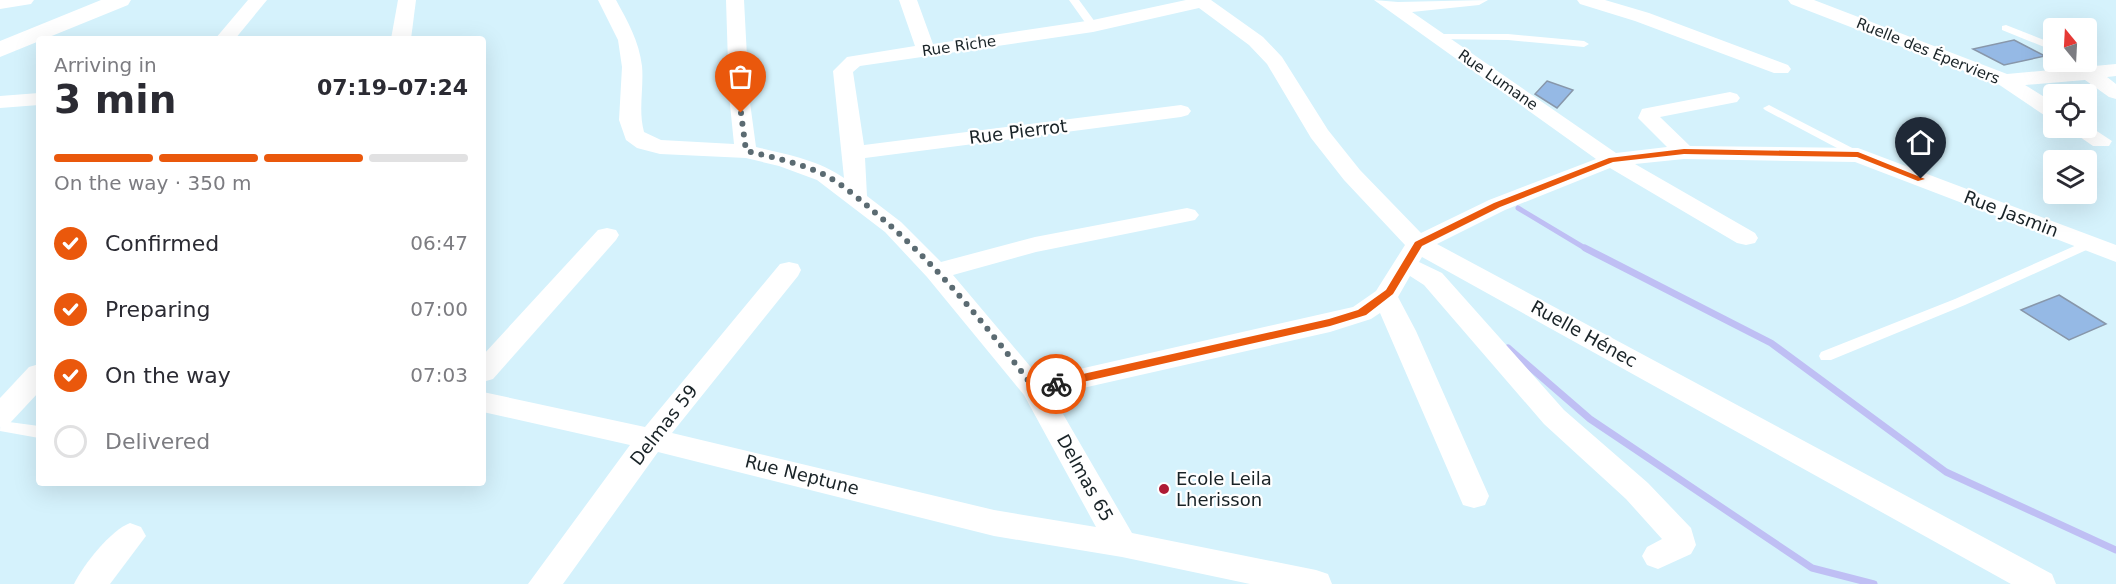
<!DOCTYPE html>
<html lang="en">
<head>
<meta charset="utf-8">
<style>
	:root { --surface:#fff; --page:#f7f7f7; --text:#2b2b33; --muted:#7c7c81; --line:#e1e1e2; --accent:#ea580c }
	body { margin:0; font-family:"DejaVu Sans",sans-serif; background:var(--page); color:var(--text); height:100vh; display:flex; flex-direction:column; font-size:22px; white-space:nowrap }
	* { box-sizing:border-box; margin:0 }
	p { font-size:20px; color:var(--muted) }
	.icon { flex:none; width:33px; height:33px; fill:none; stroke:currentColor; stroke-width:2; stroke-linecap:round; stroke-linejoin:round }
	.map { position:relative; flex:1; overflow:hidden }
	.panel { position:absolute; left:36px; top:36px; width:450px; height:450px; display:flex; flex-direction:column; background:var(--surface); border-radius:6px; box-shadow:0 6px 24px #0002 }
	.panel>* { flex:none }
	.needle { width:39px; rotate:342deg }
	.buttons { position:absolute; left:2043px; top:18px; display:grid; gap:12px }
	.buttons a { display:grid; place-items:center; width:54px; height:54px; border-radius:6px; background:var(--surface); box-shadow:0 6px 24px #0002; font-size:30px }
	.pin { position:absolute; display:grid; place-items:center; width:51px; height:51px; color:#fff; margin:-62px -26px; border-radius:50% 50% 50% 0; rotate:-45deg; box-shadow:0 0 6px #0007 }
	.pin .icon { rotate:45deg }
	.courier { position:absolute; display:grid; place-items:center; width:60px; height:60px; margin:-30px; border:4px solid #ea580c; border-radius:50%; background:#fff; color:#222; box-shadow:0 2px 8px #0007 }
	.summary em { font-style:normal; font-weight:800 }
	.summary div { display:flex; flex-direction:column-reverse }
	.summary { display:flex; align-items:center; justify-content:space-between; height:102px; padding:0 18px }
	h1 { font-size:39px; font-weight:800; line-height:45px }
	.bar { display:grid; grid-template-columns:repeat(4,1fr); gap:9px 6px; align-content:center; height:72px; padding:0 18px }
	.bar i { height:8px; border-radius:4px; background:var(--line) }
	.bar .on { background:var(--accent) }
	.bar p { grid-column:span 4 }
	ol { padding:0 18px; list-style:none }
	li { display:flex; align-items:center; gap:18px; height:66px }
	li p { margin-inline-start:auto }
	li .icon { padding:6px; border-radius:50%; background:var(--accent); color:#fff; stroke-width:4 }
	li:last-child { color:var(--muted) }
	li i { width:33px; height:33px; border:3px solid var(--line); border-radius:50% }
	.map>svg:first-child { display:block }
</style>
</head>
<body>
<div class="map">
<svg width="2116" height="584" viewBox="0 0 2116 584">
	<rect width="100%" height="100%" fill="#d5f2fc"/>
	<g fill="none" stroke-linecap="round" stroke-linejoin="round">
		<!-- stream-far1 -->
		<path stroke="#bfbff4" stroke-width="5" d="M1518 208 1588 250"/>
		<!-- stream -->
		<g stroke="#bfbff4" stroke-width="7">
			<path d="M1585 248 1771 343 1946 472 2116 550"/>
			<path d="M1508 348 1590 419 1812 568 1874 584"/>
		</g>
	</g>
	<!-- building -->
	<g fill="#95b9e5" stroke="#8897aa" stroke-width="1.5">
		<path d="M2014 40 2045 56 2004 65 1973 49Z"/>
		<path d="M1547 81 1573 90 1557 108 1535 94Z"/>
		<path d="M2059 295 2106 324 2069 340 2021 310Z"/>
	</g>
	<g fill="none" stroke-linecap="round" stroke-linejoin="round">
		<!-- service -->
		<g fill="#fff" fill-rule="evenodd">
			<path d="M1069 0H1079L1098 26 1097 28H1089Z"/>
			<path d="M2006 25 2054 44V51L2002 30V26Z"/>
			<path d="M1437 34H1508L1584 41 1589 44 1584 47 1508 40 1433 39V35Z"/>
			<path d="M2086 61 2104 70 2105 72 2104 74H2096L2075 62Z"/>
			<path d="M1769 105 1862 153 1864 155 1862 157H1854L1765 110 1763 108Z"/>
			<path d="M2088 240 2093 241 2094 244 2093 247 1965 305 1831 360H1821L1819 356 1821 352 1955 299Z"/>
			<path d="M1 410 6 412 9 422 39 426V438L0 431Z"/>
		</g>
		<!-- minor -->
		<g fill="#fff" fill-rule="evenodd">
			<path d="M0 0H34L31 4 0 9Z"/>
			<path d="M248 0H267L235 39H215Z"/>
			<path d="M398 0H416L411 39H391Z"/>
			<path d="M598 0H616C628 22 639 41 642 66 644 88 638 110 644 132L661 140 734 144 729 95 726 0H744L749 95 756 147C786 154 819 160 844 178L833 71 847 57 915 46 899 0H917L933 44 1093 20 1186 0H1211L1263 37 1282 57 1328 130 1360 170 1421 233 1489 200 1596 159 1374 0 1398 2 1488 0 1479 5 1412 12 1616 153 1667 147 1638 118 1642 109 1730 92 1737 94 1740 98 1737 102 1660 117 1690 146 1858 148 2116 245V262L1855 162 1684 159 1635 164 1755 233 1758 238 1755 243 1746 245 1737 243 1610 168 1505 210 1437 244 2052 574 2056 584H2011L1422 257 1419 262 1442 273 1564 410 1648 483 1691 528 1696 545 1691 554 1658 569 1647 565 1642 556 1647 547 1662 539 1626 499 1544 424 1424 285 1410 276 1398 297 1416 331 1489 496 1485 505 1474 508 1463 505 1380 313 1371 319 1330 332 1052 395 1132 533 1316 570 1328 574 1332 584H1250L1122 557 994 536 658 452 563 584H528L630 445 483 412V392L645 427 780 264 789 262 798 264 801 270 798 276 672 433 994 510 1096 527 1024 395 927 277 885 232 817 180 779 166 746 158 660 154 637 148 626 140 619 120 622 67 618 40ZM1199 8 1249 45 1267 64 1311 138 1344 180 1405 245 1376 291 1353 307 1040 378 953 275 1036 252 1195 220 1199 215 1195 210 1187 208 1035 237 941 262 901 222 867 196 865 158 1181 117 1188 115 1191 111 1188 107 1181 105 864 145 853 72 860 66 1093 32Z"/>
			<path d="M1577 0H1605L1649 13 1788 65 1791 69 1788 73H1774L1635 21 1580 4Z"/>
			<path d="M1788 0H1814L2007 74 2116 64V76L2107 77 2116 84V99L2109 97 2085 80 2025 85 2054 103V119L2047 117 1998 84 1791 4Z"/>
			<path d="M39 93V105L0 108V96Z"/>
			<path d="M2086 124 2112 141 2109 146H2093L2067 128H2086Z"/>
			<path d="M607 228 616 230 619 235 616 240 493 379 483 382V355L598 230Z"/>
			<path d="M39 364V392L10 423 0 427V398L29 367Z"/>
			<path d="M130 523 141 527 146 536 110 584H74C83 565 111 530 130 523Z"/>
		</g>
		<!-- tertiary -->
		<path fill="#fff" fill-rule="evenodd" d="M101 0H131L128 5 0 57V41Z"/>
	</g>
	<!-- route -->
	<path fill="#ea580c" d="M1684 149 1858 152 1925 179 1918 181 1857 157 1684 154 1613 162 1500 207 1422 246 1393 294 1366 315 1330 326 1056 388 1051 384 1056 380 1329 319 1358 310 1386 290 1415 242 1494 203 1609 158Z"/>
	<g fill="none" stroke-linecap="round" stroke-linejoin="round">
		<!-- done -->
		<path stroke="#5b6b72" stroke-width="6" stroke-dasharray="0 10.8" d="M741 113 746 151C773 157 800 163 825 175 842 184 858 198 872 210 934 261 986 325 1034 388L1056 384"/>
	</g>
	<!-- markers -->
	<circle fill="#ae1a34" stroke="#fff" stroke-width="2" cx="1164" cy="489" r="6"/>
	<g text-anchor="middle" stroke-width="4.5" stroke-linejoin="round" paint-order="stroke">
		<!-- far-street labels -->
		<g font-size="15" fill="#192327" stroke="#fff">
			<text transform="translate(959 46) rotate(-8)" y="5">Rue Riche</text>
			<text transform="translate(1928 51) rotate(22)" y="5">Ruelle des Éperviers</text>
			<text transform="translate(1498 80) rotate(35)" y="5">Rue Lumane</text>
		</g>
		<!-- street labels -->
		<g font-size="18" fill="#192327" stroke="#fff">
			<text transform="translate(1018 132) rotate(-7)" y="6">Rue Pierrot</text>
			<text transform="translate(2011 214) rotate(21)" y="6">Rue Jasmin</text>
			<text transform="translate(1584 334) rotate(29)" y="6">Ruelle Hénec</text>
			<text transform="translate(664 425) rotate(-52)" y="6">Delmas 59</text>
			<text transform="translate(802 475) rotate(14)" y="6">Rue Neptune</text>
			<text transform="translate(1085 478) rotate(61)" y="6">Delmas 65</text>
		</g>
		<!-- poi labels -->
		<g font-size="18" fill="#192327" stroke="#fff" text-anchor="start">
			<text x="1176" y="485">Ecole Leila<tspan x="1176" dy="21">Lherisson</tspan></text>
		</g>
	</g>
</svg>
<div class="buttons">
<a><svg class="needle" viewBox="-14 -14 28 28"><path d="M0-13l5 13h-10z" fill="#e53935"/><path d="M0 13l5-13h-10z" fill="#7c7c81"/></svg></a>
<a><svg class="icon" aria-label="locate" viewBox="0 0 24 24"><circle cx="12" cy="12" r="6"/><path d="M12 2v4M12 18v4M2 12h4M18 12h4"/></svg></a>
<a><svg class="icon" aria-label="layers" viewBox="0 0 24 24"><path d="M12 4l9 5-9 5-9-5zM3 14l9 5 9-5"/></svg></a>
</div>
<div class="pin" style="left:741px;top:113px;background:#ea580c"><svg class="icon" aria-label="bag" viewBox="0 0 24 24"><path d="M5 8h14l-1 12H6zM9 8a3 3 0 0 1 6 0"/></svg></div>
<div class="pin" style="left:1921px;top:179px;background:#1f2937"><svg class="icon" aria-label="home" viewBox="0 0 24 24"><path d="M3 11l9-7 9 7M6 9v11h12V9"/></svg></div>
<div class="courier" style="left:1056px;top:384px"><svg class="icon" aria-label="bike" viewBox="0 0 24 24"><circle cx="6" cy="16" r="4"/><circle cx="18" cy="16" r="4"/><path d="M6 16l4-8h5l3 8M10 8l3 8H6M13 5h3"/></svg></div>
<section class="panel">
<div class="summary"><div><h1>3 min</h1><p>Arriving in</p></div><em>07:19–07:24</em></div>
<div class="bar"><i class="on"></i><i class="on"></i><i class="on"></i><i></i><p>On the way · 350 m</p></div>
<ol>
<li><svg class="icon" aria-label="check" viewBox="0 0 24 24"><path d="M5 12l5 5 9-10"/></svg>Confirmed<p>06:47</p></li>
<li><svg class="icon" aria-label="check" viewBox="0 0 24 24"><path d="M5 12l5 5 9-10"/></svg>Preparing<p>07:00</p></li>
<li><svg class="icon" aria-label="check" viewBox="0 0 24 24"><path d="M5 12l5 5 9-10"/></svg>On the way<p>07:03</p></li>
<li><i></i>Delivered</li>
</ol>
</section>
</div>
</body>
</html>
